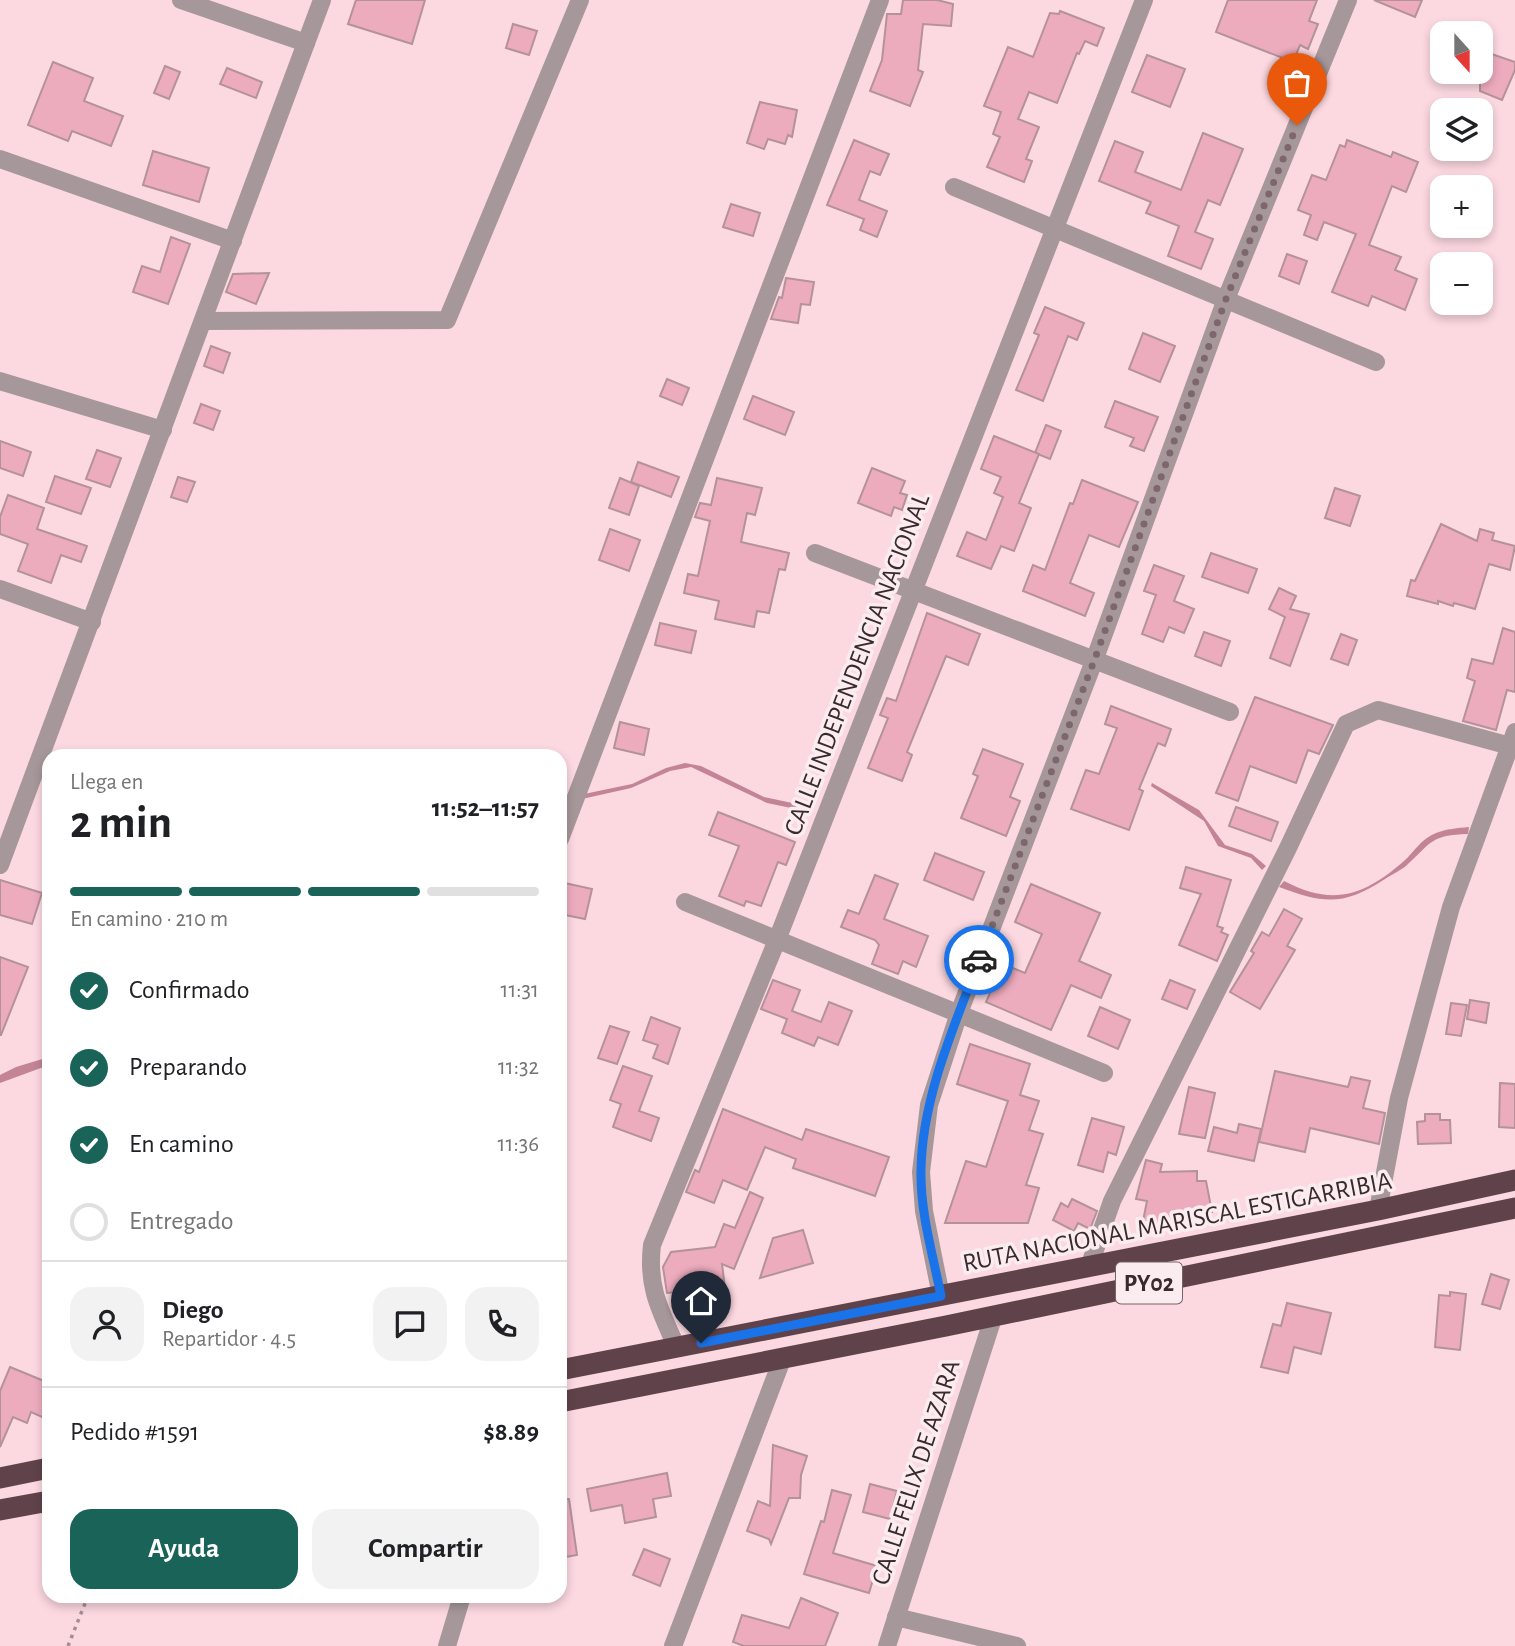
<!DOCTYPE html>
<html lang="es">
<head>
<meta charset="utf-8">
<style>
	:root { --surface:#fff; --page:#f2f2f2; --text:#202124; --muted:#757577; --line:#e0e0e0; --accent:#1a6359 }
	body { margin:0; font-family:"Alegreya Sans",sans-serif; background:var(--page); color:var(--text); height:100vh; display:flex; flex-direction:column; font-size:26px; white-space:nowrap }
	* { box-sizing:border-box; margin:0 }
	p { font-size:23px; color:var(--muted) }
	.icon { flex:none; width:38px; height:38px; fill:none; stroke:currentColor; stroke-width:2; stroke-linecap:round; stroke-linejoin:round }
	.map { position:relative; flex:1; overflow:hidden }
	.sheet { position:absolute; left:42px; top:749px; width:525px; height:854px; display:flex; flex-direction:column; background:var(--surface); border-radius:21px; box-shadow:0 4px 10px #0003 }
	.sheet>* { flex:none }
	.needle { width:46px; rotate:159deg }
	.fabs { position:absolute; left:1430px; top:21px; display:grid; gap:14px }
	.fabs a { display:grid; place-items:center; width:63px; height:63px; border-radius:14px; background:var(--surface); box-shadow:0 4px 10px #0003; font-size:35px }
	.pin { position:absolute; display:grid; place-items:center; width:60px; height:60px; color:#fff; margin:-72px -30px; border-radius:50% 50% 50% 0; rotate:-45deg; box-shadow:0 0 7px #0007 }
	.pin .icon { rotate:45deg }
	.courier { position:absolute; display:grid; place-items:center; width:70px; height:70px; margin:-35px; border:5px solid #1a73e8; border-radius:50%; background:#fff; color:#222; box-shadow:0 2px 9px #0007 }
	.head em { font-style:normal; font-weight:600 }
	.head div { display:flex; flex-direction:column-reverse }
	.head { display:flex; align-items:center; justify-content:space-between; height:119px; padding:0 28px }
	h1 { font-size:46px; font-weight:600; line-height:52px }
	.bar { display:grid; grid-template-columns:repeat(4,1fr); gap:10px 7px; align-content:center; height:84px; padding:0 28px }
	.bar i { height:9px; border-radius:5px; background:var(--line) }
	.bar .on { background:var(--accent) }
	.bar p { grid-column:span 4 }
	.line { display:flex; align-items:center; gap:18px; padding:0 28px; border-top:2px solid var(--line) }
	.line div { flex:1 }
	.round { display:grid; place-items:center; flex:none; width:74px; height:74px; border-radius:21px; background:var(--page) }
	ol { padding:0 28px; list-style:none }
	li { display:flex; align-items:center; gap:21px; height:77px }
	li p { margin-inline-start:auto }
	li .icon { padding:7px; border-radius:50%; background:var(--accent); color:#fff; stroke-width:4 }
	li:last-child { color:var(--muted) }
	li i { width:38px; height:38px; border:4px solid var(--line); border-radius:50% }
	.cta { display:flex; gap:14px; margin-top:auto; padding:14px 28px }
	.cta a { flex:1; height:80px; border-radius:21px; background:var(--accent); color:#fff; font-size:28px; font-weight:600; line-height:80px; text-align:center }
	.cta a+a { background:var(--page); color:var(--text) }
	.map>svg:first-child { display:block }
</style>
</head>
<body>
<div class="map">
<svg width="1515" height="1646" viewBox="0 0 1515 1646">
	<rect width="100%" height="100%" fill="#fcd8e0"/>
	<!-- water -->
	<g fill="#c38596">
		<path d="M685 763 701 766 764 797 797 804 796 809 767 803 691 767 670 771 631 788 582 799 584 794 632 784 666 768Z"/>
		<path d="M1152 783 1199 810 1225 845 1252 854 1266 866 1262 870 1251 858 1218 846 1204 821 1151 786Z"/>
		<path d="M1469 827 1468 834C1431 835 1432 842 1408 864 1402 870 1392 874 1385 879 1344 906 1324 904 1279 887L1284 881C1332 906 1363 897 1404 861 1415 851 1421 839 1436 833 1446 829 1458 828 1469 827Z"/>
		<path d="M49 1057V1065L0 1083V1075L16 1067Z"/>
	</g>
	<!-- building -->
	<g fill="#edacbd" stroke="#b4929a" stroke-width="2">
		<path d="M356 0H425L412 44 348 24Z"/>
		<path d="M903 0H937L953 4 951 26 923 24 918 70 923 72 910 106 870 91 882 60 887 14H901Z"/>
		<path d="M1228 0H1317L1309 21 1318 24 1308 49 1300 45 1293 62 1216 32Z"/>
		<path d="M1374 0H1422L1415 17Z"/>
		<path d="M1060 11 1104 28 1097 46 1085 41 1079 54 1077 53 1057 103 1029 92 1018 119 1039 127 1026 159 1032 161 1024 182 987 167 1000 137 993 134 1001 112 984 106 1008 47 1033 57 1050 13 1059 14Z"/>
		<path d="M513 24 537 31 529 55 506 48Z"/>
		<path d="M1480 50 1515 62V70L1502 100 1480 91Z"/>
		<path d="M1147 55 1185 69 1170 107 1132 92Z"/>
		<path d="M53 62 93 78 84 101 123 116 111 146 72 131 68 141 28 125Z"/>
		<path d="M165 66 180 72 169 99 154 93Z"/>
		<path d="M227 68 262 82 256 98 220 84Z"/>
		<path d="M760 102 797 110 792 137 788 135 785 144 768 139 764 149 747 143Z"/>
		<path d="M1203 133 1243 149 1220 205 1208 200 1195 232 1213 239 1201 269 1168 256 1179 226 1146 213 1151 202 1099 181 1115 141 1143 152 1135 172 1181 190Z"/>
		<path d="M854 140 889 154 880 175 870 171 859 200 887 211 877 237 860 230 864 219 827 205Z"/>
		<path d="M1347 140 1391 157 1393 152 1418 162 1406 192 1392 186 1369 245 1401 257 1395 270 1417 279 1405 310 1372 296 1368 306 1332 292 1356 234 1324 222 1317 240 1304 235 1311 215 1298 210 1312 175 1326 180 1340 145 1345 147Z"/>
		<path d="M153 151 209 168 199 202 143 185Z"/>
		<path d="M731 204 760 213 753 236 723 227Z"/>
		<path d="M171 237 190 244 168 304 133 292 142 266 160 272Z"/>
		<path d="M1287 254 1307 261 1299 284 1279 276Z"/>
		<path d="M269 273 256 304 226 292 233 274Z"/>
		<path d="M786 278 814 282 810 305 801 304 798 323 771 319 779 297 782 298Z"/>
		<path d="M1045 307 1084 323 1077 340 1068 336 1043 401 1016 390 1039 335 1034 333Z"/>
		<path d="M1143 333 1175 346 1160 382 1129 369Z"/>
		<path d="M211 346 230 353 223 373 204 366Z"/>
		<path d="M667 379 689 388 682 405 660 396Z"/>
		<path d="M753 396 794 412 785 435 744 419Z"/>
		<path d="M1115 401 1158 417 1144 451 1130 446 1134 438 1105 427Z"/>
		<path d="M201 404 220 411 213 430 194 423Z"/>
		<path d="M1046 425 1061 431 1050 459 1035 453Z"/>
		<path d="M994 436 1039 454 1019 503 1031 508 1014 551 1001 546 991 569 957 556 967 532 986 540 1003 497 994 493 1001 477 981 469Z"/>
		<path d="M0 441 31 452 23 476 0 468Z"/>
		<path d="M97 450 121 458 110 487 86 479Z"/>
		<path d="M638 462 679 477 671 497 631 482Z"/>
		<path d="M872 468 905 481 900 493 907 495 902 510 894 507 891 516 858 503Z"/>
		<path d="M55 476 91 488 81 514 46 502Z"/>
		<path d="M178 477 195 482 187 502 171 497Z"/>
		<path d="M620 478 639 486 629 515 609 508Z"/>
		<path d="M717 478 762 488 755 515 747 513 741 542 789 553 785 570 779 569 769 613 757 611 754 627 715 619 719 601 684 593 688 574 698 576 710 521 695 517 700 503 711 505Z"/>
		<path d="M1082 480 1138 502 1119 547 1089 535 1070 583 1094 593 1085 616 1023 591 1033 565 1045 570 1070 503 1073 504Z"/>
		<path d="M1335 488 1360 496 1350 526 1325 518Z"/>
		<path d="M8 495 44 508 37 529 87 546 81 562 61 555 51 583 18 571 28 544 0 534V517Z"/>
		<path d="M1441 524 1477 541 1480 529 1494 533 1492 540 1515 546 1510 570 1489 564 1475 609 1454 603 1453 606 1438 601V604L1407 596 1411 580 1415 581Z"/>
		<path d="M610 529 640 540 629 571 599 560Z"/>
		<path d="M1211 553 1257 569 1248 593 1202 577Z"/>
		<path d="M1154 565 1184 576 1174 601 1194 609 1184 633 1169 627 1163 642 1142 634 1156 595 1144 591Z"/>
		<path d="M1279 588 1296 596 1290 609 1309 614 1290 666 1270 658 1285 617 1269 609Z"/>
		<path d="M927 613 980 634 968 665 946 656 907 752 912 755 902 781 868 768 888 718 880 715 887 698 896 701Z"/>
		<path d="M660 623 696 631 691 653 655 645Z"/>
		<path d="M1503 628 1515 632V692L1507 690 1496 730 1463 721 1475 681 1467 678 1472 659 1493 664Z"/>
		<path d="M1204 632 1230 641 1221 666 1195 656Z"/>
		<path d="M1341 634 1357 640 1348 665 1331 659Z"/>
		<path d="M1255 697 1333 725 1319 754 1308 750 1296 783 1250 766 1238 801 1216 793Z"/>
		<path d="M1111 706 1171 729 1165 746 1158 743 1139 789 1143 791 1129 830 1071 809 1086 770 1099 774 1117 728 1105 724Z"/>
		<path d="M620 722 649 729 644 755 614 748Z"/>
		<path d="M983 749 1023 764 1010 797 1020 801 1006 836 961 818 978 776 973 774Z"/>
		<path d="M1236 807 1278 822 1271 841 1229 826Z"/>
		<path d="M718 812 795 842 786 865 778 862 761 906 746 901 744 906 719 896 739 846 709 835Z"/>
		<path d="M935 853 984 872 973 900 924 880Z"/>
		<path d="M1186 867 1231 880 1217 926 1223 928 1221 932 1228 935 1217 961 1179 945 1201 894 1180 888Z"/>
		<path d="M875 875 898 884 884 919 928 936 916 967 903 961 898 974 872 964 879 945 875 940 841 927 848 910 859 914Z"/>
		<path d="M0 880 42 893 32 924 0 915Z"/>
		<path d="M560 882 592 889 585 919 560 914Z"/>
		<path d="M1031 884 1100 913 1079 961 1111 975 1101 998 1071 985 1051 1030 986 1002 1003 964 1025 973 1042 934 1015 922Z"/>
		<path d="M1284 909 1302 919 1287 946 1295 950 1260 1009 1230 992 1254 953 1251 951 1262 932 1269 936Z"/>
		<path d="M0 957 28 967 1 1035H0Z"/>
		<path d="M773 980 800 990 792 1011 821 1022 829 1002 852 1011 838 1045 818 1037 814 1046 782 1033 787 1019 761 1009Z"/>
		<path d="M1170 980 1195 990 1187 1009 1162 999Z"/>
		<path d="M1470 1000 1489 1003 1486 1023 1467 1019Z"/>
		<path d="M1451 1003 1467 1005 1461 1036 1446 1034Z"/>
		<path d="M1100 1007 1130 1020 1118 1049 1088 1036Z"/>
		<path d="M651 1017 680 1028 668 1064 653 1058 658 1045 643 1040Z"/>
		<path d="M610 1026 629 1032 617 1064 598 1058Z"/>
		<path d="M970 1044 1030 1064 1020 1095 1039 1101 1029 1130 1043 1134 1026 1185 1039 1188 1028 1223H945L966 1161 986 1167 1008 1101 957 1084Z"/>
		<path d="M623 1066 652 1076 639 1111 659 1118 651 1141 613 1127 621 1104 610 1100Z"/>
		<path d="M1275 1071 1348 1087 1351 1077 1370 1081 1363 1108 1385 1113 1379 1144 1310 1128 1305 1152 1259 1142Z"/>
		<path d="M1500 1083 1515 1084V1128L1499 1127Z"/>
		<path d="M1189 1087 1215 1093 1205 1138 1179 1134Z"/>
		<path d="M723 1109 802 1140 806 1129 889 1157 875 1196 793 1168 796 1159 765 1147 747 1190 723 1180 714 1203 686 1192 695 1170 699 1172Z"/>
		<path d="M1425 1114H1440V1120H1450L1451 1143 1418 1144 1417 1122 1425 1121Z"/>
		<path d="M1092 1118 1124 1127 1116 1155 1108 1152 1103 1172 1078 1165Z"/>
		<path d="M1239 1124 1261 1129 1254 1161 1208 1151 1214 1127 1237 1133Z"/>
		<path d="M1146 1160 1162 1164 1160 1172 1197 1171V1181H1206L1212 1212 1163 1225 1143 1221 1147 1201 1136 1199Z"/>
		<path d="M750 1192 763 1198 734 1269 722 1264 725 1288 667 1293 663 1267 671 1252 715 1247 724 1224 735 1228Z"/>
		<path d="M1072 1199 1097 1211 1090 1229 1078 1223 1074 1231 1053 1220 1061 1203 1068 1207Z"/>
		<path d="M803 1230 813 1263 760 1278 773 1238Z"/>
		<path d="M1491 1274 1509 1280 1500 1309 1482 1304Z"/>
		<path d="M1450 1292 1466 1294 1460 1350 1435 1347 1439 1295 1450 1296Z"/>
		<path d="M1287 1303 1331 1313 1321 1354 1294 1347 1288 1373 1261 1367 1273 1324 1281 1326Z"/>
		<path d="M10 1367 49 1383V1420L31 1412 27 1423 13 1417 0 1447V1391Z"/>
		<path d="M773 1445 807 1456 801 1475 800 1498H789L771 1544 769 1539 747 1531 758 1501 770 1506Z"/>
		<path d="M667 1473 671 1496 653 1499 656 1517 625 1523 622 1505 591 1511 587 1489Z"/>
		<path d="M870 1484 897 1491 890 1519 863 1512Z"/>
		<path d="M832 1490 851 1495 833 1553 877 1566 869 1593 804 1574 821 1521 824 1522Z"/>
		<path d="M569 1499 577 1555 560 1558V1500Z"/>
		<path d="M644 1549 670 1559 660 1586 633 1575Z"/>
		<path d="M801 1598 838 1613 825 1646H744L733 1642 742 1615 789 1628Z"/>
	</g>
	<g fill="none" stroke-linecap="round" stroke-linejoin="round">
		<!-- path -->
		<path stroke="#a78d93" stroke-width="3.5" stroke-dasharray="3.5 5" stroke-linecap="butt" d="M68 1646 88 1596"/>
		<!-- minor -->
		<g stroke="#a6979a" stroke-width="18">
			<path d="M181 0 306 43"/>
			<path d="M0 159 233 241"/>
			<path d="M954 187 1376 362"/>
			<path d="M203 321 447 320 580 0"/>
			<path d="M0 381 163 430"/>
			<path d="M815 553 1230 712"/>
			<path d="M0 589 92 622"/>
			<path d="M560 839 880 0"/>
			<path d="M0 865 322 0"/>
			<path d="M685 902 1104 1073"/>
			<path d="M1378 1210 1399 1098 1451 907 1515 732"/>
			<path d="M1089 1267 1112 1201 1288 848 1346 724 1378 710 1510 746"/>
			<path d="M941 1296 924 1211 921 1172 929 1105 959 1013 1094 661 1226 299 1348 0"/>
			<path d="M677 1348C660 1310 647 1287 652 1245L777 940 1144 0"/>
			<path d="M896 1617 1017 1646"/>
			<path d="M447 1646 462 1596"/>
			<path d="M673 1646 783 1357"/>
			<path d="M887 1646 994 1315"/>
		</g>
		<!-- highway -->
		<g stroke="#60434a" stroke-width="21">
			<path d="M560 1370 1378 1210 1515 1180"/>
			<path d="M560 1402 946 1326 1515 1208"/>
			<path d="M0 1478 49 1468"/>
			<path d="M0 1510 49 1501"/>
		</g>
	</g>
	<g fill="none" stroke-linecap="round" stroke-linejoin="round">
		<!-- done -->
		<path stroke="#7d676c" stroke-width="7" stroke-dasharray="0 12.6" d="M979 960 1094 661 1226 299 1297 125"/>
		<!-- route -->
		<path stroke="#1a73e8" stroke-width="9" d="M701 1343 941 1296C933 1255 920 1212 921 1170 922 1098 954 1027 979 960"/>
	</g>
	<g text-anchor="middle" stroke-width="7" stroke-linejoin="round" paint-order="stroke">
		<!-- shield labels -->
		<rect fill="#fbecef" stroke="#726468" stroke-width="2" x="1116" y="1262.5" width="66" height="41" rx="5"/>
		<g font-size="24" font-weight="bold" fill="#382a2e">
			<text x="1149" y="1291">PY02</text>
		</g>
		<!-- street labels -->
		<g font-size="26" fill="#382a2e" stroke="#fbecef">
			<text transform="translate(856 664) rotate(-69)" y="9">CALLE INDEPENDENCIA NACIONAL</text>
			<text transform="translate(1177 1221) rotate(-11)" y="9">RUTA NACIONAL MARISCAL ESTIGARRIBIA</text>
			<text transform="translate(915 1472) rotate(-72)" y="9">CALLE FELIX DE AZARA</text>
		</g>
	</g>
</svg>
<div class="fabs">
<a><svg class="needle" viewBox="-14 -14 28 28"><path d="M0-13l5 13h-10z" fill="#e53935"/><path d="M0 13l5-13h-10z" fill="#757577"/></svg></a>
<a><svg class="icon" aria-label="layers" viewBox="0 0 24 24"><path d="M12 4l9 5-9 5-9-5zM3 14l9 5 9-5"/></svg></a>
<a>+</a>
<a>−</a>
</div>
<div class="pin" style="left:1297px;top:125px;background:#ea580c"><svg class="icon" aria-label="bag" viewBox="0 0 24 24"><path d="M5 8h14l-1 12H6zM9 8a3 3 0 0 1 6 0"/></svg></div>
<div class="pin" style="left:701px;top:1343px;background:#1f2937"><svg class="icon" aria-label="home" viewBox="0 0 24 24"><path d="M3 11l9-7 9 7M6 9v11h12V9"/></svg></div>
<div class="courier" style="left:979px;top:960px"><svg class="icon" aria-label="car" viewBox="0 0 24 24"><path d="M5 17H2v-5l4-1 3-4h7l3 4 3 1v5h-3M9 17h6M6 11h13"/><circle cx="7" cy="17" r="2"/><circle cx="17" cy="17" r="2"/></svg></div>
<section class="sheet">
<div class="head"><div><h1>2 min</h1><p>Llega en</p></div><em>11:52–11:57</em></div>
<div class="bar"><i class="on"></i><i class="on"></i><i class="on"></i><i></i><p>En camino · 210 m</p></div>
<ol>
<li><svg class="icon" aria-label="check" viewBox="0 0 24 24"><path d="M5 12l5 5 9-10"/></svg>Confirmado<p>11:31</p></li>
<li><svg class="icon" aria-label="check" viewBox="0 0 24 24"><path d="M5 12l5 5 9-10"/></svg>Preparando<p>11:32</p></li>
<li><svg class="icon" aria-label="check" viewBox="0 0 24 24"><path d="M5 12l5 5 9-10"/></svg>En camino<p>11:36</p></li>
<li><i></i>Entregado</li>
</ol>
<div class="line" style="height:126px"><a class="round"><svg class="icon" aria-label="person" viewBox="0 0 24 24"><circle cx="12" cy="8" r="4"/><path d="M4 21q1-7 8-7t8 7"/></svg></a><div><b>Diego</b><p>Repartidor · 4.5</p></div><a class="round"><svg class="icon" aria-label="chat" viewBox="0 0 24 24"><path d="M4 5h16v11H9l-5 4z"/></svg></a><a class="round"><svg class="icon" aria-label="phone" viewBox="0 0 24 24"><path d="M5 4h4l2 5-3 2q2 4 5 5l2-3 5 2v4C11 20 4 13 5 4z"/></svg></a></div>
<div class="line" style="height:91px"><div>Pedido #1591</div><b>$8.89</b></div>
<div class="cta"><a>Ayuda</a><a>Compartir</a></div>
</section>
</div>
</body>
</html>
